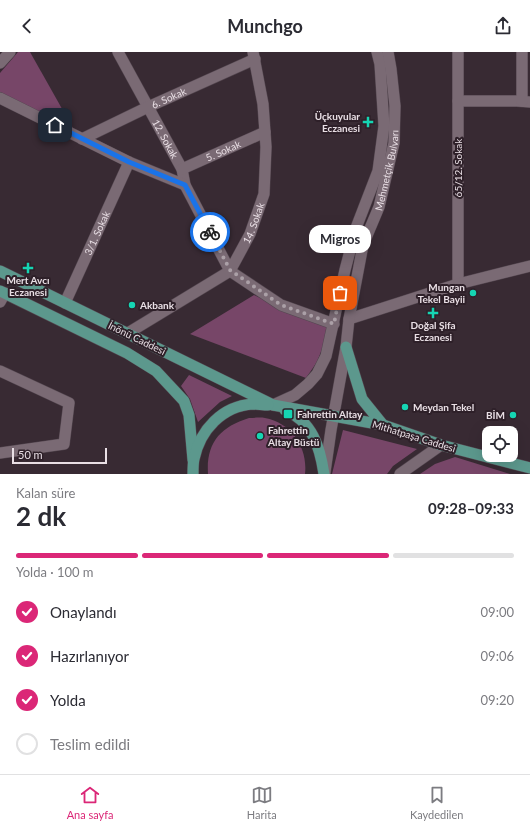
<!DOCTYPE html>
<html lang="tr">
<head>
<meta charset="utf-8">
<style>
	:root { --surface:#fff; --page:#f7f7f7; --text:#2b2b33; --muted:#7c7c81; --line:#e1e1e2; --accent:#db2777 }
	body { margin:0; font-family:Lato,sans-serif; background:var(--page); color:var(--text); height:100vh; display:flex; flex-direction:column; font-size:15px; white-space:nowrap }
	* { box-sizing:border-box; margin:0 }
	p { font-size:13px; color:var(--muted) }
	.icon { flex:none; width:22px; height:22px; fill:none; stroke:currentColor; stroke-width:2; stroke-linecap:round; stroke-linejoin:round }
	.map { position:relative; height:422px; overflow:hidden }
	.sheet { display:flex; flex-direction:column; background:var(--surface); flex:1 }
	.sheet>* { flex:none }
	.buttons { position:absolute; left:482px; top:374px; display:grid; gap:8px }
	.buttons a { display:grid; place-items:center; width:36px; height:36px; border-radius:8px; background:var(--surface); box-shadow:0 4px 16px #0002; font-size:20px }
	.scale { position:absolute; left:12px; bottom:10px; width:95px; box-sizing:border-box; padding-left:4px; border:2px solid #e9dfe5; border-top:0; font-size:11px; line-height:14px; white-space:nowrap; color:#e9dfe5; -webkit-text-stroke:3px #2e2029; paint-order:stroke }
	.pin { position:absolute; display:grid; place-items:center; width:34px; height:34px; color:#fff; margin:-17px; border-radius:8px; box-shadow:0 2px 6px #0006 }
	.courier { position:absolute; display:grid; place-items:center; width:40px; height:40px; margin:-20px; border:3px solid #1a73e8; border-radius:50%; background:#fff; color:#222; box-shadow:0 1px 5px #0007 }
	.bubble { position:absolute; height:28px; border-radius:12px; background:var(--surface); box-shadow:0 4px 16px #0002; font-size:13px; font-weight:700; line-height:28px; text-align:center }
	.summary em { font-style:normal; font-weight:700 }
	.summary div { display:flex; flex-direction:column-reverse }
	.summary { display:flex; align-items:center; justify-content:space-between; height:68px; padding:0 16px }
	h1 { font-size:26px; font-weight:700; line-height:30px }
	.bar { display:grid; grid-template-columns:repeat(4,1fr); gap:6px 4px; align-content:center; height:48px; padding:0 16px }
	.bar i { height:5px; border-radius:3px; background:var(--line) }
	.bar .active { background:var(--accent) }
	.bar p { grid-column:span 4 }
	ol { padding:0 16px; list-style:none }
	li { display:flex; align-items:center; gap:12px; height:44px }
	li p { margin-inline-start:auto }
	li .icon { padding:4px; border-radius:50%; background:var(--accent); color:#fff; stroke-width:4 }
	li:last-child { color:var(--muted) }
	li i { width:22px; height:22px; border:2px solid var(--line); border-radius:50% }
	header { display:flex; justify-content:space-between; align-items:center; height:52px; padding:0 16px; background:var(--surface); font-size:18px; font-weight:700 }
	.dock { display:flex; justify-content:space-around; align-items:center; height:56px; border-top:1px solid var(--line); background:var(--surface); font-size:11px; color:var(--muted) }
	.dock a { display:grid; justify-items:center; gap:2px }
	.dock .active { color:var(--accent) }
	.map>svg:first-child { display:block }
</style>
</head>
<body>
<header><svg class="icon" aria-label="back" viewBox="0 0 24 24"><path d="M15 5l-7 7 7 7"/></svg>Munchgo<svg class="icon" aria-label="share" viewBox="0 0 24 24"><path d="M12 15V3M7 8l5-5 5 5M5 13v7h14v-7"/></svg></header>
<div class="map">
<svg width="530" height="422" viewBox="0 0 530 422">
	<rect width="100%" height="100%" fill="#382a33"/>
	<!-- green -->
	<g fill="#774668">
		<path d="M18 0H30L74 78 0 40V21Z"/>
		<path d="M254 243 275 253 331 274 317 310 306 326 190 282Z"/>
		<path d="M189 323 232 344 220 350 198 370 190 347 181 334Z"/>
		<path d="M249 366C254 366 260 365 265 366 292 371 308 396 305 422H208C206 391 220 375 249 366Z"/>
		<path d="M343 378 417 397 393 414 387 422H332Z"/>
		<path d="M455 405 510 422H420L435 412Z"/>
	</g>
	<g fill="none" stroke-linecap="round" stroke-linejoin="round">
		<!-- pedestrian casing -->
		<g stroke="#544750" stroke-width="12">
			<path id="pedestrian" d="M0 319 69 351 64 392 0 401"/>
		</g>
		<!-- minor casing -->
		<g stroke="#544750" stroke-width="12">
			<g id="minor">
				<path id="s1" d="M118 0 182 117 185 133 230 219 281 253 334 272"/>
				<path d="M0 11 10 0"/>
				<path d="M0 46 129 110 185 133"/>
				<path d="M458 49H517L530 50"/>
				<path d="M522 49V0"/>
				<path id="s2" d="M82 87 148 55 255 7"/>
				<path id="s3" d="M182 117 265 80"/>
				<path d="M458 232V0"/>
				<path d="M0 250 5 241"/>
				<path id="s4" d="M65 251 129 110"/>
				<path d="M349 267 458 232 530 214"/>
				<path id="s5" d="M128 281 230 219 250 182 264 142 266 95 263 52 253 0"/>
			</g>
		</g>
		<!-- secondary casing -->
		<g stroke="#544750" stroke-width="12">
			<g id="secondary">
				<path d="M273 353 295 343 308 332 317 322 326 304 345 218 356 176 378 119 384 74 380 12 377 0"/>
				<path id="s6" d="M325 420 331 378 346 295 349 267 363 193 379 155 394 91 395 54 391 17 388 0"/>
				<path d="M400 422 441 393"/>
			</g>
		</g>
		<!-- primary casing -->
		<g stroke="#544750" stroke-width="12">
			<g id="primary">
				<path d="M0 219 273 353 383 373 441 393 530 416"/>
				<path d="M0 239 127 301 156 319 184 349 189 363 193 408"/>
				<path d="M346 295 362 347 383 373"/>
				<path d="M285 358C312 369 320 395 324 422"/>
				<path d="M193 422C193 417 193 411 194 407 200 378 222 354 253 352 258 352 263 353 268 353"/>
			</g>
		</g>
		<!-- pedestrian -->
		<use href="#pedestrian" stroke="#7a6a74" stroke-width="11"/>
		<!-- minor -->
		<use href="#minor" stroke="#7a6a74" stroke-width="11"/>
		<!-- secondary -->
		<use href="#secondary" stroke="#7a6a74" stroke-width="11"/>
		<!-- primary -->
		<use href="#primary" stroke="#5c988d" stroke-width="11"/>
	</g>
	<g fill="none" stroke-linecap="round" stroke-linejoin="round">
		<!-- done -->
		<path stroke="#aba0a7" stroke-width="4" stroke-dasharray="0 7.2" d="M210 180 230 218 281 253 334 272 340 241"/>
		<!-- route -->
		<path stroke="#1a73e8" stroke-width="5" d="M55 73 129 110 185 133 210 180"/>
	</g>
	<!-- markers -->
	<g fill="#15d5b3" stroke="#2e2029" stroke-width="1.5">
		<path d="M366 64h4v4h4v4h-4v4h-4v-4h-4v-4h4z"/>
		<path d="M26 210h4v4h4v4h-4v4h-4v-4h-4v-4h4z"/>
		<circle cx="473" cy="241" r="4"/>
		<circle cx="132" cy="253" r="4"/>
		<path d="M431 255h4v4h4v4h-4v4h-4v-4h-4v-4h4z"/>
		<circle cx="405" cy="355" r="4"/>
		<rect x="283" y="357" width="10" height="10" rx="2"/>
		<circle cx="513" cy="363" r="4"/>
		<circle cx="260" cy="384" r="4"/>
	</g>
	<g text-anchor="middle" stroke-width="4" stroke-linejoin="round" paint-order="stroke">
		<!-- street labels -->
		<g font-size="10" fill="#e9dfe5" stroke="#2e2029">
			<text dy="4" stroke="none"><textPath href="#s2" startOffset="96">6. Sokak</textPath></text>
			<text dy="4" stroke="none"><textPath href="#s1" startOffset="99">12. Sokak</textPath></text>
			<text dy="4" stroke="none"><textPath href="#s3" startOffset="45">5. Sokak</textPath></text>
			<text transform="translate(458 116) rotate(-90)" y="4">65/12. Sokak</text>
			<text dy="4" stroke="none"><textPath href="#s6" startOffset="309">Mehmetçik Bulvarı</textPath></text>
			<text dy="4" stroke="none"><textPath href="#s5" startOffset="173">14. Sokak</textPath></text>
			<text dy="4" stroke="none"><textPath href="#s4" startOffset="77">3/1. Sokak</textPath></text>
			<text transform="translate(137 286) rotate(26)" y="4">İnönü Caddesi</text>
			<text transform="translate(414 384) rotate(17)" y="4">Mithatpaşa Caddesi</text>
		</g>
		<!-- poi labels -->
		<g font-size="10" font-weight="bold" fill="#e9dfe5" stroke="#2e2029" text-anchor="start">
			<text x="360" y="68" text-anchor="end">Üçkuyular<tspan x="360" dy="12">Eczanesi</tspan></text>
			<text x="28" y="232" text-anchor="middle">Mert Avcı<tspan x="28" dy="12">Eczanesi</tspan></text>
			<text x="465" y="239" text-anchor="end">Mungan<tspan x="465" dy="12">Tekel Bayii</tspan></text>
			<text x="140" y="257">Akbank</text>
			<text x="433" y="277" text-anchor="middle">Doğal Şifa<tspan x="433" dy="12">Eczanesi</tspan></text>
			<text x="413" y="359">Meydan Tekel</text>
			<text x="297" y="366">Fahrettin Altay</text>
			<text x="505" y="367" text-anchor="end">BİM</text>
			<text x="268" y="382">Fahrettin<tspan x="268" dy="12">Altay Büstü</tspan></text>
		</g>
	</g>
</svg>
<div class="buttons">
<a><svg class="icon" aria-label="locate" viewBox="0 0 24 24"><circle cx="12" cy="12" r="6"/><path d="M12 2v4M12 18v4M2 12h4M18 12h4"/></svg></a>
</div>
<div class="scale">50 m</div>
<div class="pin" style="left:340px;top:241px;background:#ea580c"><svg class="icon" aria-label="bag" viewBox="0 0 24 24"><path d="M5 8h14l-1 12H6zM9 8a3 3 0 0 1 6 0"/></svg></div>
<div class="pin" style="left:55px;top:73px;background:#1f2937"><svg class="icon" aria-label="home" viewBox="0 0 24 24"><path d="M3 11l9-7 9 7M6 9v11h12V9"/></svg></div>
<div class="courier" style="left:210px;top:180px"><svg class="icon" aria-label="bike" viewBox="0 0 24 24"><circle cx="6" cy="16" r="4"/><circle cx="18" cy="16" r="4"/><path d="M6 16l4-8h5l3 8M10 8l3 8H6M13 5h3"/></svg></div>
<div class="bubble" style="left:309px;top:173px;width:62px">Migros</div>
</div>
<section class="sheet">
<div class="summary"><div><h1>2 dk</h1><p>Kalan süre</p></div><em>09:28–09:33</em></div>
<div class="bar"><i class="active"></i><i class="active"></i><i class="active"></i><i></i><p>Yolda · 100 m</p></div>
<ol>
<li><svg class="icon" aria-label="check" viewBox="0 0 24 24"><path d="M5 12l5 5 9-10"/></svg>Onaylandı<p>09:00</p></li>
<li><svg class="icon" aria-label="check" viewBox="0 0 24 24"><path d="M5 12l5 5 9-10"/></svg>Hazırlanıyor<p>09:06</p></li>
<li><svg class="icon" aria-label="check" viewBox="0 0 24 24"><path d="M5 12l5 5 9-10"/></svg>Yolda<p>09:20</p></li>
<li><i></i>Teslim edildi</li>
</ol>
</section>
<nav class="dock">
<a class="active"><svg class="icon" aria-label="home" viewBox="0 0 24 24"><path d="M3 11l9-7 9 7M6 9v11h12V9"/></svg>Ana sayfa</a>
<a><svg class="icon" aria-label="map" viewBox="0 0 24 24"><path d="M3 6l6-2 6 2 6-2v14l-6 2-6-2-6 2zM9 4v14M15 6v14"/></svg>Harita</a>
<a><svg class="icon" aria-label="saved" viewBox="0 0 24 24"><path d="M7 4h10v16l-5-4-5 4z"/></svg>Kaydedilen</a>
</nav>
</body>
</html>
